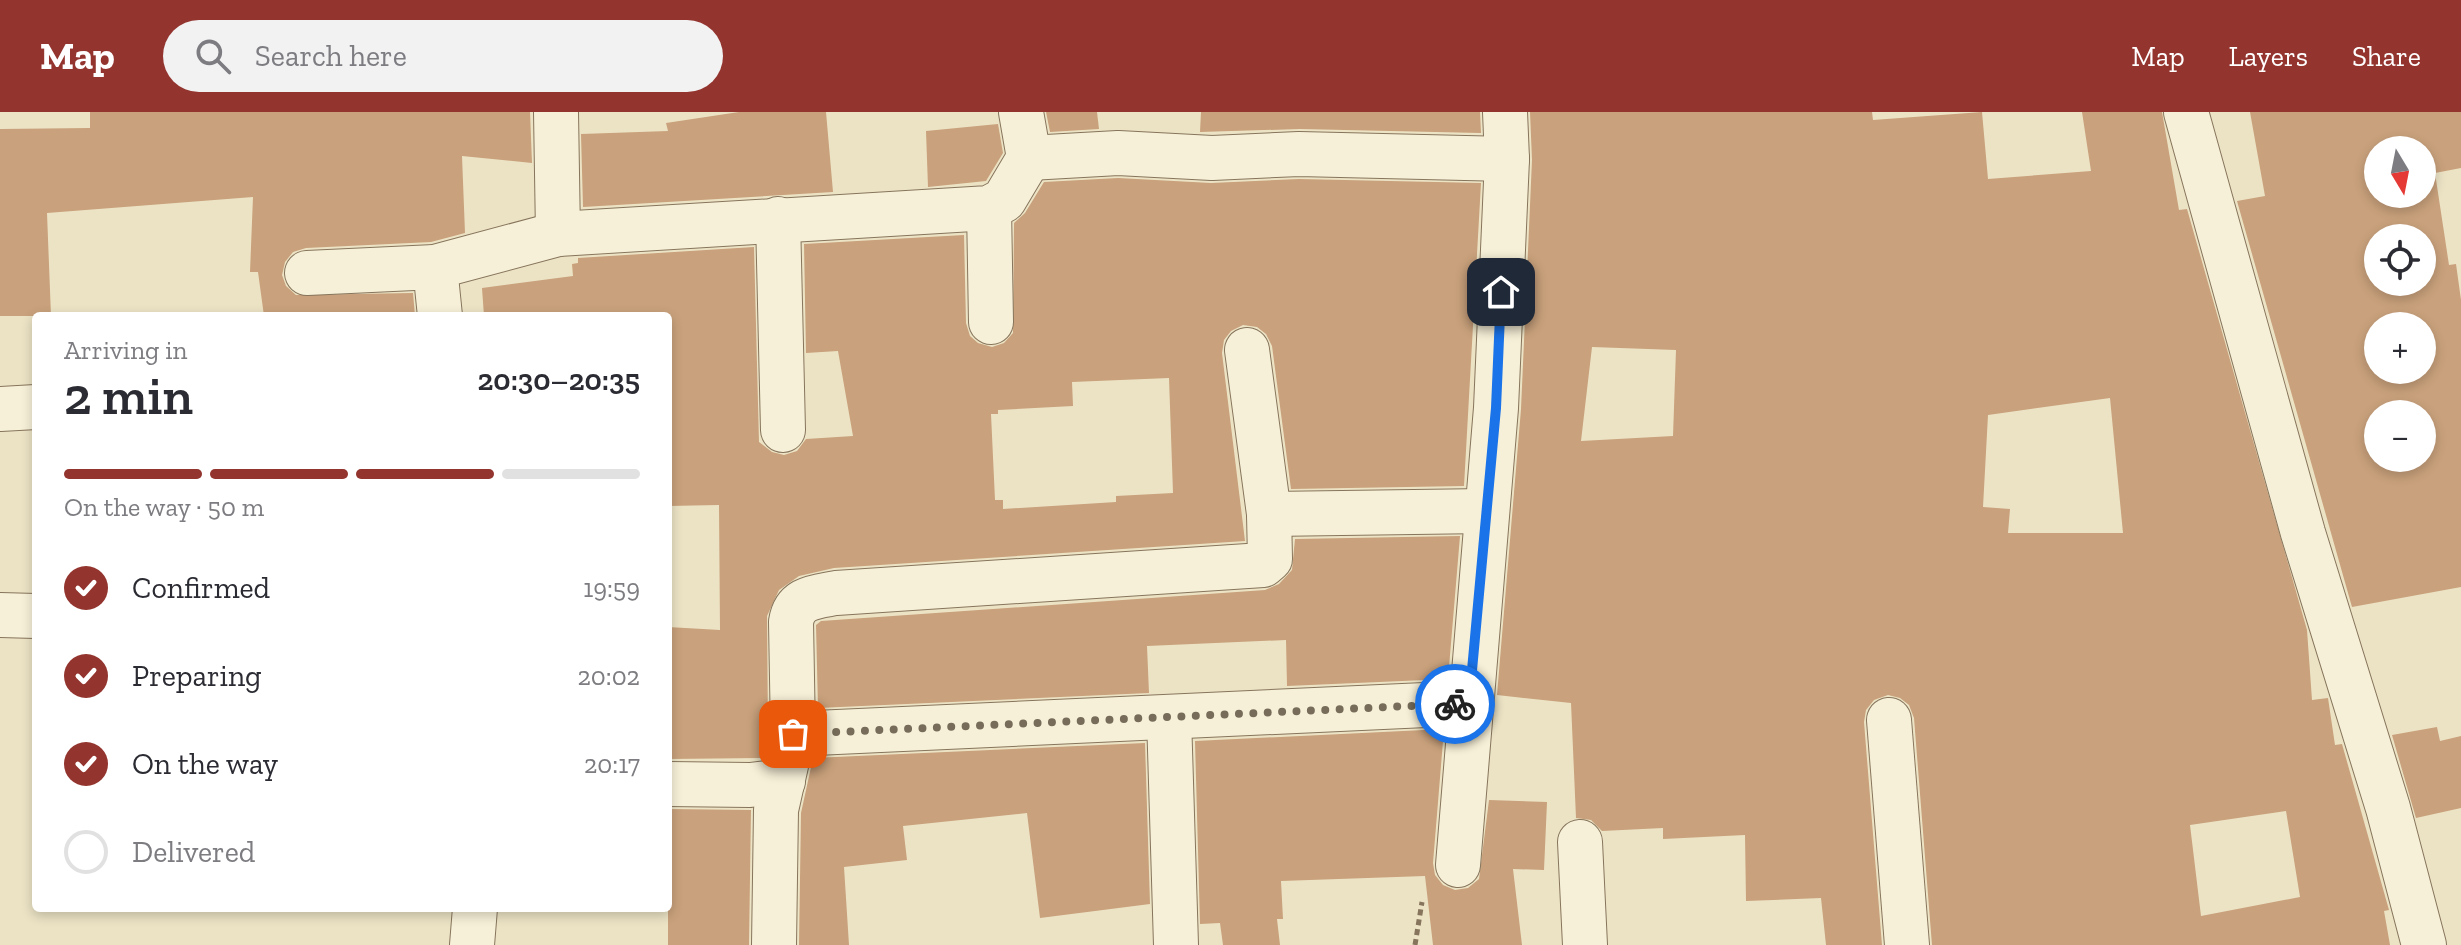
<!DOCTYPE html>
<html lang="en">
<head>
<meta charset="utf-8">
<style>
	:root { --surface:#fff; --page:#f2f2f3; --text:#2b2b33; --muted:#7c7c81; --line:#e1e1e2; --accent:#93342e }
	body { margin:0; font-family:"Zilla Slab",serif; background:var(--page); color:var(--text); height:100vh; display:flex; flex-direction:column; font-size:30px; white-space:nowrap }
	* { box-sizing:border-box; margin:0 }
	p { font-size:26px; color:var(--muted) }
	.icon { flex:none; width:44px; height:44px; fill:none; stroke:currentColor; stroke-width:2; stroke-linecap:round; stroke-linejoin:round }
	.map { position:relative; flex:1; overflow:hidden }
	.panel { position:absolute; left:32px; top:200px; width:640px; height:600px; display:flex; flex-direction:column; background:var(--surface); border-radius:8px; box-shadow:0 4px 12px #0003 }
	.panel>* { flex:none }
	.needle { width:52px; rotate:170deg }
	.buttons { position:absolute; left:2364px; top:24px; display:grid; gap:16px }
	.buttons a { display:grid; place-items:center; width:72px; height:72px; border-radius:50%; background:var(--surface); box-shadow:0 4px 12px #0003; font-size:40px }
	.pin { position:absolute; display:grid; place-items:center; width:68px; height:68px; color:#fff; margin:-34px; border-radius:16px; box-shadow:0 4px 12px #0006 }
	.courier { position:absolute; display:grid; place-items:center; width:80px; height:80px; margin:-40px; border:6px solid #1a73e8; border-radius:50%; background:#fff; color:#222; box-shadow:0 2px 10px #0007 }
	.summary em { font-style:normal; font-weight:600 }
	.summary div { display:flex; flex-direction:column-reverse }
	.summary { display:flex; align-items:center; justify-content:space-between; height:136px; padding:0 32px }
	h1 { font-size:52px; font-weight:600; line-height:60px }
	.bar { display:grid; grid-template-columns:repeat(4,1fr); gap:12px 8px; align-content:center; height:96px; padding:0 32px }
	.bar i { height:10px; border-radius:6px; background:var(--line) }
	.bar .selected { background:var(--accent) }
	.bar p { grid-column:span 4 }
	ol { padding:0 32px; list-style:none }
	li { display:flex; align-items:center; gap:24px; height:88px }
	li p { margin-inline-start:auto }
	li .icon { padding:8px; border-radius:50%; background:var(--accent); color:#fff; stroke-width:4 }
	li:last-child { color:var(--muted) }
	li i { width:44px; height:44px; border:4px solid var(--line); border-radius:50% }
	header { display:flex; align-items:center; gap:48px; box-sizing:border-box; height:112px; padding:0 40px; background:var(--accent); color:#fff }
	header strong { font-size:38px }
	nav { display:flex; gap:44px; margin-inline-start:auto; font-size:28px }
	.search { width:560px; height:72px; background:var(--page); display:flex; align-items:center; gap:20px; box-sizing:border-box; padding:0 28px; border-radius:44px; color:var(--muted); font-size:30px }
	.map>svg:first-child { display:block }
</style>
</head>
<body>
<header>
<strong>Map</strong>
<div class="search"><svg class="icon" aria-label="search" viewBox="0 0 24 24"><circle cx="10" cy="10" r="6"/><path d="M15 15l6 6"/></svg>Search here</div>
<nav><a>Map</a><a>Layers</a><a>Share</a></nav>
</header>
<div class="map">
<svg width="2461" height="833" viewBox="0 0 2461 833">
	<rect width="100%" height="100%" fill="#ece3c5"/>
	<!-- building -->
	<g fill="#c9a17c" fill-rule="evenodd">
		<path d="M90 0H530L532 51 462 44 465 121 431 130 306 136 293 140 285 150 282 163 286 174 296 183 413 181 415 204H264L258 160H250L253 85 47 101 51 204H0V17L90 16Z"/>
		<path d="M739 0H826L833 80 583 95 581 22 668 19 666 11Z"/>
		<path d="M1046 0H1097L1099 17 1050 20Z"/>
		<path d="M1201 0H1480L1481 21 1300 17 1200 20Z"/>
		<path d="M1530 0H1872L1873 8 1982 0 1988 67 2091 59 2082 0H2162L2179 98 2187 97 2307 518 2312 588 2328 586 2335 633 2342 632 2389 798 2384 799 2390 833H1932L1914 606 1909 593 1900 586 1888 583 1874 588 1866 598 1864 610 1882 833H1826L1821 786 1746 789 1745 723 1663 727V716L1602 719 1591 708 1576 706 1571 591 1497 583 1521 297 1532 48ZM1592 235 1676 238 1673 324 1581 329ZM2110 286 2123 421H2008L2010 397 1983 395 1988 303ZM2286 699 2300 785 2201 804 2190 713Z"/>
		<path d="M2250 0H2461V56L2435 61 2449 153 2456 152 2461 188V475L2352 495 2237 89 2265 84ZM2378 38H2422V82H2378ZM2378 126H2422V170H2378ZM2378 214H2422V258H2378ZM2378 302H2422V346H2378Z"/>
		<path d="M998 12 1003 41 986 69 928 75 926 19Z"/>
		<path d="M1118 66 1211 71 1299 67 1481 71 1464 374 1291 377 1272 234 1266 222 1257 215 1243 213 1231 219 1224 228 1222 241 1245 429 834 456 799 464 779 478 767 504 768 619 762 646 668 647V515L720 518 719 393 668 394V204H484L482 176 573 164 572 152 578 151V146L754 135 759 330 772 340 784 343 797 339 806 327 853 324 838 239 806 241 804 132 964 123 966 211 970 224 978 231 992 235 1004 231 1013 221 1014 111 1025 101 1044 70ZM1169 266 1173 381 1116 384V390L1003 397V388H995L991 302H998V298L1073 294 1072 270Z"/>
		<path d="M1460 424 1448 567 1287 574 1286 528 1147 534 1149 581 818 596 816 513 821 509 1265 478 1279 472 1292 458 1295 427Z"/>
		<path d="M2437 615 2440 629 2461 624V696L2416 706 2392 623Z"/>
		<path d="M1444 617 1433 751 1435 763 1443 773 1455 778 1468 776 1479 767 1489 688 1547 690 1544 758 1513 757 1522 833H1433L1425 764 1281 769 1283 807H1277L1280 833H1223L1220 811 1200 812 1195 629Z"/>
		<path d="M1145 631 1150 792 1040 806 1027 701 903 714 907 748 844 755 849 833H799L801 701 813 646Z"/>
		<path d="M668 697 751 698 749 833H668Z"/>
	</g>
	<g fill="none" stroke-linecap="round" stroke-linejoin="round">
		<!-- street casing -->
		<g stroke="#86755c" stroke-width="46">
			<g id="street">
				<path d="M556 0 558 122"/>
				<path d="M2186 0 2303 421 2388 696 2424 833"/>
				<path d="M1029 46 1118 41 1212 46 1299 42 1507 47"/>
				<path d="M989 96 991 210"/>
				<path d="M778 107 783 318"/>
				<path d="M435 155 440 204"/>
				<path d="M307 161 435 155 558 122 989 96 1004 88 1029 46 1021 0"/>
				<path d="M0 297 36 295"/>
				<path d="M1269 402 1486 399"/>
				<path d="M0 503 36 504"/>
				<path d="M1169 605 1176 833"/>
				<path d="M1889 608 1907 833"/>
				<path d="M793 622 1469 591"/>
				<path d="M668 672 750 673 783 669"/>
				<path d="M1580 730 1585 833"/>
				<path d="M1458 753 1496 296 1507 47 1505 0"/>
				<path d="M472 833 475 796"/>
				<path d="M774 833 776 698 793 622 791 510C795 485 815 485 836 481L1263 453 1270 447 1269 402 1247 238"/>
			</g>
		</g>
		<!-- path -->
		<path stroke="#86755c" stroke-width="5" stroke-dasharray="6 4" stroke-linecap="butt" d="M1415 833 1422 790"/>
		<!-- street -->
		<use href="#street" stroke="#f7f0d8" stroke-width="44"/>
	</g>
	<g fill="none" stroke-linecap="round" stroke-linejoin="round">
		<!-- done -->
		<path stroke="#766c59" stroke-width="8" stroke-dasharray="0 14.4" d="M793 622 1455 592"/>
		<!-- route -->
		<path stroke="#1a73e8" stroke-width="10" d="M1455 592 1469 591 1496 296 1501 180"/>
	</g>
</svg>
<div class="buttons">
<a><svg class="needle" viewBox="-14 -14 28 28"><path d="M0-13l5 13h-10z" fill="#e53935"/><path d="M0 13l5-13h-10z" fill="#7c7c81"/></svg></a>
<a><svg class="icon" aria-label="locate" viewBox="0 0 24 24"><circle cx="12" cy="12" r="6"/><path d="M12 2v4M12 18v4M2 12h4M18 12h4"/></svg></a>
<a>+</a>
<a>−</a>
</div>
<div class="pin" style="left:793px;top:622px;background:#ea580c"><svg class="icon" aria-label="bag" viewBox="0 0 24 24"><path d="M5 8h14l-1 12H6zM9 8a3 3 0 0 1 6 0"/></svg></div>
<div class="pin" style="left:1501px;top:180px;background:#1f2937"><svg class="icon" aria-label="home" viewBox="0 0 24 24"><path d="M3 11l9-7 9 7M6 9v11h12V9"/></svg></div>
<div class="courier" style="left:1455px;top:592px"><svg class="icon" aria-label="bike" viewBox="0 0 24 24"><circle cx="6" cy="16" r="4"/><circle cx="18" cy="16" r="4"/><path d="M6 16l4-8h5l3 8M10 8l3 8H6M13 5h3"/></svg></div>
<section class="panel">
<div class="summary"><div><h1>2 min</h1><p>Arriving in</p></div><em>20:30–20:35</em></div>
<div class="bar"><i class="selected"></i><i class="selected"></i><i class="selected"></i><i></i><p>On the way · 50 m</p></div>
<ol>
<li><svg class="icon" aria-label="check" viewBox="0 0 24 24"><path d="M5 12l5 5 9-10"/></svg>Confirmed<p>19:59</p></li>
<li><svg class="icon" aria-label="check" viewBox="0 0 24 24"><path d="M5 12l5 5 9-10"/></svg>Preparing<p>20:02</p></li>
<li><svg class="icon" aria-label="check" viewBox="0 0 24 24"><path d="M5 12l5 5 9-10"/></svg>On the way<p>20:17</p></li>
<li><i></i>Delivered</li>
</ol>
</section>
</div>
</body>
</html>
